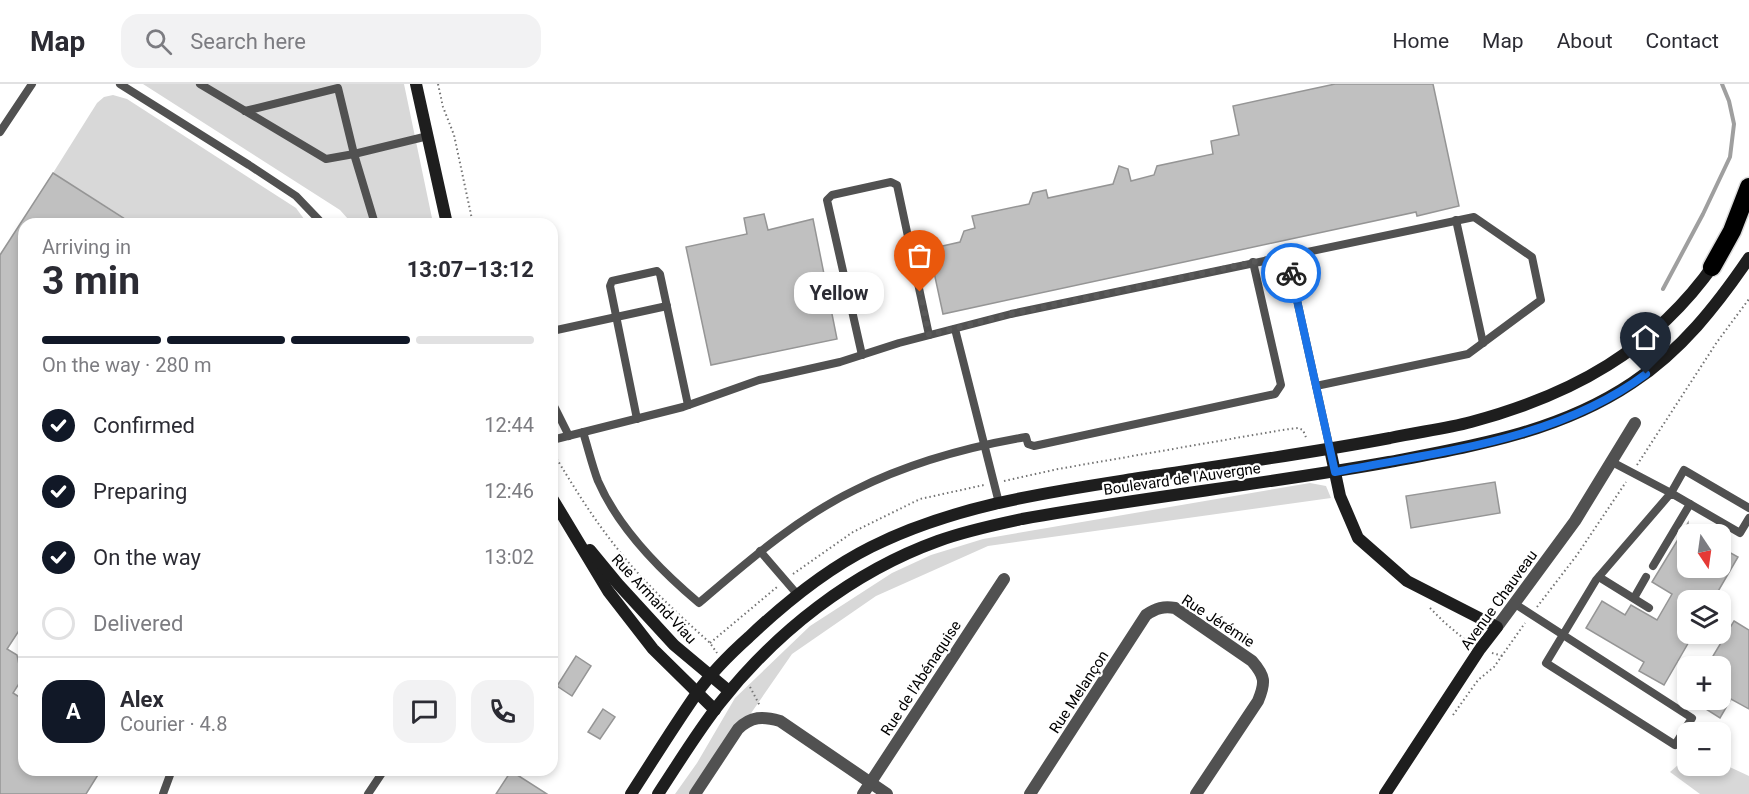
<!DOCTYPE html>
<html lang="en">
<head>
<meta charset="utf-8">
<style>
	:root { --surface:#fff; --page:#f2f2f3; --text:#2b2b33; --muted:#7c7c81; --line:#e1e1e2; --accent:#111827 }
	body { margin:0; font-family:Roboto,sans-serif; background:var(--page); color:var(--text); height:100vh; display:flex; flex-direction:column; font-size:22px; white-space:nowrap }
	* { box-sizing:border-box; margin:0 }
	p { font-size:20px; color:var(--muted) }
	.icon { flex:none; width:33px; height:33px; fill:none; stroke:currentColor; stroke-width:2; stroke-linecap:round; stroke-linejoin:round }
	.map { position:relative; flex:1; overflow:hidden }
	.sheet { position:absolute; left:18px; top:134px; width:540px; height:558px; display:flex; flex-direction:column; background:var(--surface); border-radius:18px; box-shadow:0 3px 9px #0003 }
	.sheet>* { flex:none }
	.needle { width:39px; rotate:167deg }
	.buttons { position:absolute; left:1677px; top:440px; display:grid; gap:12px }
	.buttons a { display:grid; place-items:center; width:54px; height:54px; border-radius:12px; background:var(--surface); box-shadow:0 3px 9px #0003; font-size:30px }
	.pin { position:absolute; display:grid; place-items:center; width:51px; height:51px; color:#fff; margin:-62px -26px; border-radius:50% 50% 50% 0; rotate:-45deg; box-shadow:0 0 6px #0007 }
	.pin .icon { rotate:45deg }
	.courier { position:absolute; display:grid; place-items:center; width:60px; height:60px; margin:-30px; border:4px solid #1a73e8; border-radius:50%; background:#fff; color:#222; box-shadow:0 2px 8px #0007 }
	.bubble { position:absolute; height:42px; border-radius:18px; background:var(--surface); box-shadow:0 3px 9px #0003; font-size:20px; font-weight:700; line-height:42px; text-align:center }
	.headline em { font-style:normal; font-weight:700 }
	.headline div { display:flex; flex-direction:column-reverse }
	.headline { display:flex; align-items:center; justify-content:space-between; height:102px; padding:0 24px }
	h1 { font-size:39px; font-weight:700; line-height:45px }
	.bar { display:grid; grid-template-columns:repeat(4,1fr); gap:9px 6px; align-content:center; height:72px; padding:0 24px }
	.bar i { height:8px; border-radius:4px; background:var(--line) }
	.bar .selected { background:var(--accent) }
	.bar p { grid-column:span 4 }
	.line { display:flex; align-items:center; gap:15px; padding:0 24px; border-top:2px solid var(--line) }
	.line div { flex:1 }
	.round { display:grid; place-items:center; flex:none; width:63px; height:63px; border-radius:18px; background:var(--page) }
	ol { padding:0 24px; list-style:none }
	li { display:flex; align-items:center; gap:18px; height:66px }
	li p { margin-inline-start:auto }
	li .icon { padding:6px; border-radius:50%; background:var(--accent); color:#fff; stroke-width:4 }
	li:last-child { color:var(--muted) }
	li i { width:33px; height:33px; border:3px solid var(--line); border-radius:50% }
	header { display:flex; align-items:center; gap:36px; box-sizing:border-box; height:84px; padding:0 30px; background:var(--surface); border-bottom:2px solid var(--line) }
	header strong { font-size:28px }
	nav { display:flex; gap:33px; margin-inline-start:auto; font-size:21px }
	.search { width:420px; height:54px; background:var(--page); display:flex; align-items:center; gap:15px; box-sizing:border-box; padding:0 21px; border-radius:18px; color:var(--muted); font-size:22px }
	.map>svg:first-child { display:block }
</style>
</head>
<body>
<header>
<strong>Map</strong>
<div class="search"><svg class="icon" aria-label="search" viewBox="0 0 24 24"><circle cx="10" cy="10" r="6"/><path d="M15 15l6 6"/></svg>Search here</div>
<nav><a>Home</a><a>Map</a><a>About</a><a>Contact</a></nav>
</header>
<div class="map">
<svg width="1749" height="710" viewBox="0 0 1749 710">
	<rect width="100%" height="100%" fill="#fff"/>
	<!-- green -->
	<g fill="#d8d8d8">
		<path d="M143 0H404L433 139H349L348 135 340 126Z"/>
		<path d="M113 11 127 15 296 124 307 139H133L53 89 97 19 104 13Z"/>
		<path d="M1310 399 1326 402 1331 414 988 462 876 512 792 570 695 710H675L697 679 735 614 810 542 892 489 931 471 983 455Z"/>
		<path d="M1687 673 1688 681H1720L1721 679 1749 692V710H1700L1670 688Z"/>
	</g>
	<g fill="none" stroke-linecap="round" stroke-linejoin="round">
		<!-- stream -->
		<path stroke="#9f9f9f" stroke-width="4" d="M1663 205 1703 130 1730 73 1734 40 1729 17 1722 0"/>
	</g>
	<!-- building -->
	<g fill="#c0c0c0" stroke="#959595" stroke-width="1.5">
		<path d="M1335 0H1433L1459 122 1417 132 1416 128 943 230 929 165 960 158 964 147 975 144 972 132 1029 120 1033 109 1046 106 1048 114 1113 100 1119 82 1128 85 1131 97 1154 91 1157 82 1213 70 1211 57 1239 51 1233 22Z"/>
		<path d="M53 89 133 140H24V539L7 565 17 571 22 595 13 609 24 616V686H101L86 710H0V171Z"/>
		<path d="M764 130 768 146 813 135 837 255 711 281 686 163 747 150 744 134Z"/>
		<path d="M1495 398 1500 429 1411 444 1406 412Z"/>
		<path d="M1688 439V483H1720V463L1738 473 1713 516H1688V549H1694L1664 601 1639 587 1644 578 1586 544 1602 517 1625 531 1631 521 1657 536 1672 510 1652 498Z"/>
		<path d="M1734 537 1749 546V625L1731 615 1720 634 1690 615H1720V582H1707Z"/>
		<path d="M576 572 591 582 572 612 557 602Z"/>
		<path d="M603 625 615 633 600 655 588 648Z"/>
		<path d="M511 687 547 710H496Z"/>
	</g>
	<g fill="none" stroke-linecap="round" stroke-linejoin="round">
		<!-- highway casing -->
		<g stroke="#dbdbdb" stroke-width="21">
			<path id="highway" d="M1712 183 1732 147 1749 103"/>
		</g>
		<!-- path -->
		<g stroke="#737373" stroke-width="2" stroke-dasharray="1.5 3" stroke-linecap="butt">
			<path d="M438 0 443 23 454 51 473 140"/>
			<path d="M552 367C572 400 592 433 616 463 643 498 677 529 710 559L717 569"/>
			<path d="M1637 381 1717 258 1749 215"/>
			<path d="M1004 397 1058 385 1282 346 1298 344 1303 346 1307 356"/>
			<path d="M793 490 853 448 920 415 984 401"/>
			<path d="M1537 523 1577 471 1626 398"/>
			<path d="M1430 524 1444 538 1470 560"/>
			<path d="M710 559 777 503"/>
			<path d="M1492 569 1503 572"/>
			<path d="M750 603 760 622"/>
			<path d="M1453 631 1478 596 1494 583 1525 539"/>
		</g>
		<!-- lane -->
		<g stroke="#515151" stroke-width="8">
			<path d="M120 0 249 81 296 112 319 136 320 140"/>
			<path d="M200 0 326 75 354 70 428 52"/>
			<path d="M245 27 338 4 354 70 375 140"/>
			<path d="M0 48 32 0"/>
			<path d="M1456 136 1483 259"/>
			<path d="M1287 171 1330 365"/>
			<path d="M955 245 999 419"/>
			<path d="M552 247 667 222"/>
			<path d="M862 271 827 116 832 111 891 98 897 101 929 251"/>
			<path d="M552 318 569 352"/>
			<path d="M637 335 610 202 612 197 657 187 660 190 688 321"/>
			<path d="M583 348C588 364 592 381 598 397 618 443 661 487 699 519 747 478 797 434 855 406 909 379 967 363 1026 353L1028 360 1034 362 1275 310 1281 301 1253 178"/>
			<path d="M552 356 683 323 759 296 840 278 899 259 1011 230 1474 133 1532 173 1541 216 1468 270 1316 302"/>
			<path d="M1612 378 1671 409 1684 386 1749 424"/>
			<path d="M760 467 797 510"/>
			<path d="M1653 482 1690 420"/>
			<path d="M1599 493 1649 524"/>
			<path d="M1634 514 1646 493"/>
			<path d="M1515 520 1692 634 1675 661 1546 579 1596 496 1671 409 1740 449 1749 434"/>
			<path d="M163 710 170 691V686"/>
			<path d="M368 710 384 686"/>
		</g>
		<!-- street -->
		<g stroke="#515151" stroke-width="12">
			<path d="M1497 543 1575 437 1635 339"/>
			<path d="M695 710 738 645C751 632 763 632 780 637L887 710"/>
			<path d="M863 710 1004 495"/>
			<path d="M1030 710 1146 531C1156 524 1164 522 1175 524L1252 577C1265 592 1266 598 1258 617L1196 710"/>
		</g>
		<!-- secondary -->
		<g stroke="#1e1e1e" stroke-width="12">
			<path d="M416 0 447 140"/>
			<path d="M1330 365 1340 412 1358 454 1407 497 1497 543 1480 565 1385 710"/>
			<path d="M552 414 608 507 653 565 715 626"/>
			<path d="M590 466 618 500 674 561 729 607"/>
			<path d="M631 710C653 676 674 642 697 609 711 589 730 570 749 553 786 518 825 486 871 463 953 422 1043 409 1133 395 1219 382 1305 370 1390 354 1417 348 1445 345 1471 338 1572 311 1654 266 1715 179"/>
			<path d="M658 710C678 680 697 648 720 619 776 548 852 488 938 457 965 447 994 441 1022 435 1144 413 1267 400 1389 378 1474 362 1559 348 1632 299 1681 267 1717 221 1749 174"/>
		</g>
		<!-- highway -->
		<use href="#highway" stroke="#000" stroke-width="18"/>
	</g>
	<g fill="none" stroke-linecap="round" stroke-linejoin="round">
		<!-- done -->
		<path stroke="#595959" stroke-width="6" stroke-dasharray="0 10.8" d="M920 208 929 251 1011 230 1287 171 1291 189"/>
		<!-- route -->
		<path stroke="#1a73e8" stroke-width="8" d="M1291 189 1335 388C1442 367 1556 357 1646 290"/>
	</g>
	<g text-anchor="middle" stroke-width="4.5" stroke-linejoin="round" paint-order="stroke">
		<!-- street labels -->
		<g font-size="15" fill="#000" stroke="#fff">
			<text transform="translate(1182 395) rotate(-8)" y="5">Boulevard de l'Auvergne</text>
			<text transform="translate(654 515) rotate(47)" y="5">Rue Armand-Viau</text>
			<text transform="translate(1499 516) rotate(-54)" y="5">Avenue Chauveau</text>
			<text transform="translate(1218 537) rotate(33)" y="5">Rue Jérémie</text>
			<text transform="translate(921 594) rotate(-57)" y="5">Rue de l'Abénaquise</text>
			<text transform="translate(1079 608) rotate(-57)" y="5">Rue Melançon</text>
		</g>
	</g>
</svg>
<div class="buttons">
<a><svg class="needle" viewBox="-14 -14 28 28"><path d="M0-13l5 13h-10z" fill="#e53935"/><path d="M0 13l5-13h-10z" fill="#7c7c81"/></svg></a>
<a><svg class="icon" aria-label="layers" viewBox="0 0 24 24"><path d="M12 4l9 5-9 5-9-5zM3 14l9 5 9-5"/></svg></a>
<a>+</a>
<a>−</a>
</div>
<div class="pin" style="left:920px;top:208px;background:#ea580c"><svg class="icon" aria-label="bag" viewBox="0 0 24 24"><path d="M5 8h14l-1 12H6zM9 8a3 3 0 0 1 6 0"/></svg></div>
<div class="pin" style="left:1646px;top:290px;background:#1f2937"><svg class="icon" aria-label="home" viewBox="0 0 24 24"><path d="M3 11l9-7 9 7M6 9v11h12V9"/></svg></div>
<div class="courier" style="left:1291px;top:189px"><svg class="icon" aria-label="bike" viewBox="0 0 24 24"><circle cx="6" cy="16" r="4"/><circle cx="18" cy="16" r="4"/><path d="M6 16l4-8h5l3 8M10 8l3 8H6M13 5h3"/></svg></div>
<div class="bubble" style="left:794px;top:188px;width:90px">Yellow</div>
<section class="sheet">
<div class="headline"><div><h1>3 min</h1><p>Arriving in</p></div><em>13:07–13:12</em></div>
<div class="bar"><i class="selected"></i><i class="selected"></i><i class="selected"></i><i></i><p>On the way · 280 m</p></div>
<ol>
<li><svg class="icon" aria-label="check" viewBox="0 0 24 24"><path d="M5 12l5 5 9-10"/></svg>Confirmed<p>12:44</p></li>
<li><svg class="icon" aria-label="check" viewBox="0 0 24 24"><path d="M5 12l5 5 9-10"/></svg>Preparing<p>12:46</p></li>
<li><svg class="icon" aria-label="check" viewBox="0 0 24 24"><path d="M5 12l5 5 9-10"/></svg>On the way<p>13:02</p></li>
<li><i></i>Delivered</li>
</ol>
<div class="line" style="height:108px"><b class="round" style="background:var(--accent);color:#fff">A</b><div><b>Alex</b><p>Courier · 4.8</p></div><a class="round"><svg class="icon" aria-label="chat" viewBox="0 0 24 24"><path d="M4 5h16v11H9l-5 4z"/></svg></a><a class="round"><svg class="icon" aria-label="phone" viewBox="0 0 24 24"><path d="M5 4h4l2 5-3 2q2 4 5 5l2-3 5 2v4C11 20 4 13 5 4z"/></svg></a></div>
</section>
</div>
</body>
</html>
